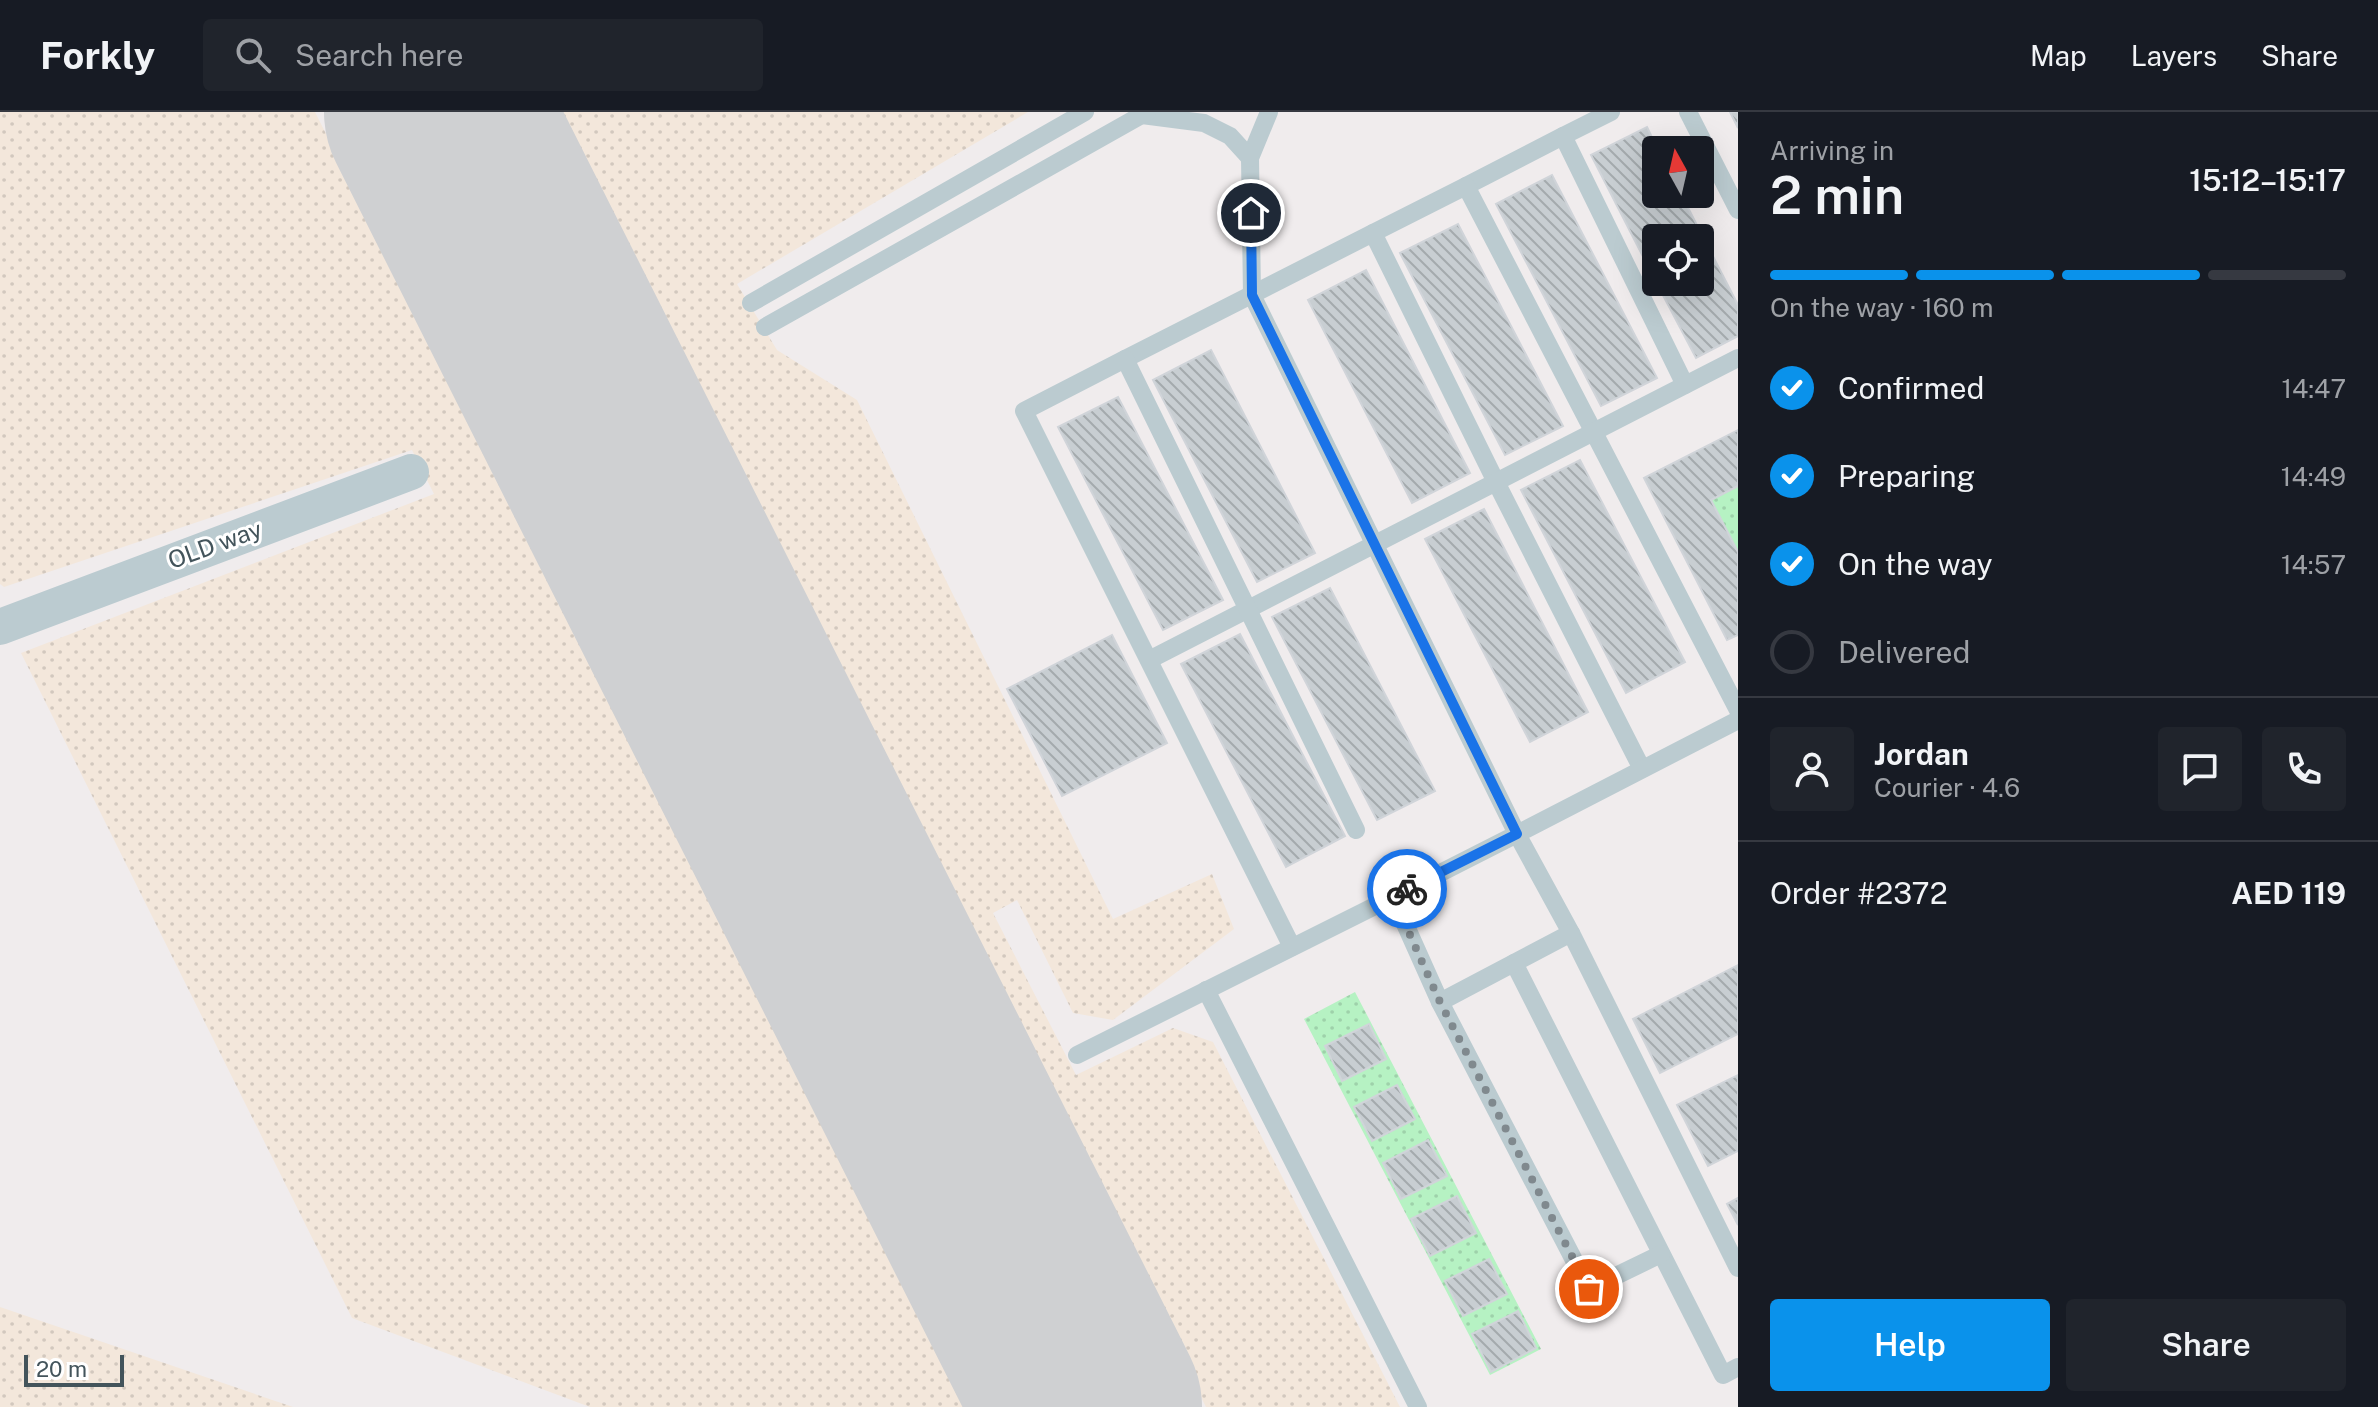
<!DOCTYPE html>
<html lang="en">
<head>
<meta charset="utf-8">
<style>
	:root { --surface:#171b24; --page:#20242c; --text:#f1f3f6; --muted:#9ea1a6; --line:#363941; --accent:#0a92eb }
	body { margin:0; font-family:"Public Sans",sans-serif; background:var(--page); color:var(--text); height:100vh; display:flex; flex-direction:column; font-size:30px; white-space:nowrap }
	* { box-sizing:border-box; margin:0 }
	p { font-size:26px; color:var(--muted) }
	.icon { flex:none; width:44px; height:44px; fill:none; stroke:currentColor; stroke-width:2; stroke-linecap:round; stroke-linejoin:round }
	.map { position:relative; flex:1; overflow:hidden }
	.drawer { display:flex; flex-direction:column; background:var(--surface); width:640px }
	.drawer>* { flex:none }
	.needle { width:52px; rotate:352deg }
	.buttons { position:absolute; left:1642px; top:24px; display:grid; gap:16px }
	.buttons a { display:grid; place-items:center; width:72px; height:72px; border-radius:8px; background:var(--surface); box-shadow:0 8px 32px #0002; font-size:40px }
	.scale { position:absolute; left:24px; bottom:20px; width:100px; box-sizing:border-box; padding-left:8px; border:4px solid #43545b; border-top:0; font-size:22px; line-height:28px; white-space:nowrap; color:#43545b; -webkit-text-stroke:6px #fff; paint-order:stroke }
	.pin { position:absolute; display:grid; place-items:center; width:68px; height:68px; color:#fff; margin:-34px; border:4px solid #fff; border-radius:50%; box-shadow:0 2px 8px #0007 }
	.courier { position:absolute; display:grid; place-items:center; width:80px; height:80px; margin:-40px; border:6px solid #1a73e8; border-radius:50%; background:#fff; color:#222; box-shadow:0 2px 10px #0007 }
	.headline em { font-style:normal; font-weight:600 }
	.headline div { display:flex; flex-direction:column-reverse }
	.headline { display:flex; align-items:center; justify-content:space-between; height:136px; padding:0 32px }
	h1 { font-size:52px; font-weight:600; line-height:60px }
	.bar { display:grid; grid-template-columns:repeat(4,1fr); gap:12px 8px; align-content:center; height:96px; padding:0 32px }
	.bar i { height:10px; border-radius:6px; background:var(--line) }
	.bar .selected { background:var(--accent) }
	.bar p { grid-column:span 4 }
	.line { display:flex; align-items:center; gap:20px; padding:0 32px; border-top:2px solid var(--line) }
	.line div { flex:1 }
	.round { display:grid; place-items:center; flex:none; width:84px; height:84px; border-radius:8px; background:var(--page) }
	ol { padding:0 32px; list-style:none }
	li { display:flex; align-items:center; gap:24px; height:88px }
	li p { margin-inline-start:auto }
	li .icon { padding:8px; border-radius:50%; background:var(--accent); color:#fff; stroke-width:4 }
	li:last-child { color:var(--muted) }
	li i { width:44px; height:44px; border:4px solid var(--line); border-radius:50% }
	.primary-button { display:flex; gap:16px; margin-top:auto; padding:16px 32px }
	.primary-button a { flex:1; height:92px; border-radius:8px; background:var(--accent); color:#fff; font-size:32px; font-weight:600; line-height:92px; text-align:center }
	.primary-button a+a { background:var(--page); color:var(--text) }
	header { display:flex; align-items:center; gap:48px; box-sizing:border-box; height:112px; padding:0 40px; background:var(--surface); border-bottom:2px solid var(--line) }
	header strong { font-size:38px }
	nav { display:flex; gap:44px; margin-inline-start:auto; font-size:28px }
	.search { width:560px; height:72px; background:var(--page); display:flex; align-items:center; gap:20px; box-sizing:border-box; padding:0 28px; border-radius:8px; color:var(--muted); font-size:30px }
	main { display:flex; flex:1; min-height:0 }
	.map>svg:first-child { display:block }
</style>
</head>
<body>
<header>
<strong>Forkly</strong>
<div class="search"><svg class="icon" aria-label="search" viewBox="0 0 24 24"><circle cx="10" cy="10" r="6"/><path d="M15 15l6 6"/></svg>Search here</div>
<nav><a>Map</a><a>Layers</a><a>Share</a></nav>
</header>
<main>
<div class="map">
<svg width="1738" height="1295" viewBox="0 0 1738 1295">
	<defs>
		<pattern id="grass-dots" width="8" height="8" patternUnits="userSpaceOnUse" patternTransform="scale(2)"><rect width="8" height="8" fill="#b6f2c3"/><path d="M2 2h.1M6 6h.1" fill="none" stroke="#9ed1aa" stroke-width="1.8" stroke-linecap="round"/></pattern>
		<pattern id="sand-dots" width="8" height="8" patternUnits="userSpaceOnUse" patternTransform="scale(2)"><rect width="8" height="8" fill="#f3e7db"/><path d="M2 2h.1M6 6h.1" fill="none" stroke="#d2c8be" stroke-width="1.8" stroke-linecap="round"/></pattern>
		<pattern id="building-back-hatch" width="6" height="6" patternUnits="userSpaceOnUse" patternTransform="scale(2)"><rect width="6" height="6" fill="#c8ced2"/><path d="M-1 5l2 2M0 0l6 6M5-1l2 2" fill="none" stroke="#a4aaad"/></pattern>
	</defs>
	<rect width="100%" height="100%" fill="#f0eced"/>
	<!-- grass -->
	<g fill="url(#grass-dots)" fill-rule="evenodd">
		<path d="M1738 374V440L1711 388Z"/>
		<path d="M1355 880 1541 1237 1490 1263 1304 907ZM1368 912 1386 947 1343 969 1325 934ZM1397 973 1415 1007 1355 995ZM1428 1028 1446 1064 1402 1087 1383 1051ZM1457 1084 1476 1121 1430 1144 1411 1107ZM1489 1147 1506 1182 1463 1204 1445 1169ZM1518 1199 1536 1236 1490 1259 1472 1222Z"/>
	</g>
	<!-- sand -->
	<g fill="url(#sand-dots)">
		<path d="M0 0H315L967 1295H590L352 1206 21 541 434 382 412 338 4 475 0 472Z"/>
		<path d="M554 0H1028L737 172 777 238 857 288 1113 807 1212 762 1234 817 1113 908 1073 901 1017 788 993 801 1076 963 1173 916 1213 930 1400 1295H1206Z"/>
		<path d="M0 1195 293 1295H0Z"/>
	</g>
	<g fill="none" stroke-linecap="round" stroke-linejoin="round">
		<!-- runway -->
		<path stroke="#cfd0d2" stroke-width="226" d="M437 0 1089 1295"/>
	</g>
	<!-- building -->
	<g fill="url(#building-back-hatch)" stroke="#d0d4d9" stroke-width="2">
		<path d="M1730 0H1738V16Z"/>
		<path d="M1647 15 1658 38H1656V82H1681L1738 193V224L1696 246 1656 170H1700V126H1656V170L1591 43Z"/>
		<path d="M1552 63 1657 266 1601 294 1496 92Z"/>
		<path d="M1458 112 1563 314 1505 343 1400 141Z"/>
		<path d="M1366 158 1470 361 1412 391 1308 188Z"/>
		<path d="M1211 238 1315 441 1257 470 1153 268Z"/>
		<path d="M1118 285 1223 488 1163 518 1058 315Z"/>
		<path d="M1738 318V374L1711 388 1738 440V523L1727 528 1644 366Z"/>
		<path d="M1580 348 1685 550 1626 581 1521 378Z"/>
		<path d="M1484 397 1588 600 1530 630 1425 427Z"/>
		<path d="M1330 476 1435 679 1377 708 1272 505Z"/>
		<path d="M1240 522 1345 724 1286 755 1181 552Z"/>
		<path d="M1112 523 1167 631 1062 684 1007 577Z"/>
		<path d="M1738 853V922L1660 961 1633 907Z"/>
		<path d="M1369 912 1386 947 1342 969 1325 934Z"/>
		<path d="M1738 963V1039L1708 1054 1677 993Z"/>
		<path d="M1397 973 1415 1007 1372 1029 1354 995Z"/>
		<path d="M1428 1028 1447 1064 1401 1087 1383 1051Z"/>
		<path d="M1457 1084 1476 1121 1430 1144 1411 1107Z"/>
		<path d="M1738 1086V1113L1727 1092Z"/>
		<path d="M1489 1147 1507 1182 1463 1204 1445 1169Z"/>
		<path d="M1518 1199 1536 1236 1491 1260 1472 1222Z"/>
	</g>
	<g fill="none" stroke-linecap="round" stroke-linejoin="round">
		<!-- service -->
		<g stroke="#bbcbd0" stroke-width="18">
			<path d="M1269 0 1250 46 1252 183 1517 722 1393 785"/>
			<path d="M1688 0 1738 98"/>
			<path d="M1142 3 1204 11 1230 24 1250 46"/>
			<path d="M1563 24 1611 0"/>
			<path d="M1466 74 1563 24 1685 273"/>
			<path d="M1373 121 1466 74 1738 598"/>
			<path d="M751 191 1085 0"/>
			<path d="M765 215 1147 0"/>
			<path d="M1125 247 1373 121 1496 370 1642 657"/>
			<path d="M1149 548 1738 246"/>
			<path d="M1738 608 1517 722 1571 821 1738 1156"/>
			<path d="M1292 835 1024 299 1125 247 1356 718"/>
			<path d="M1514 851 1723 1263 1738 1255"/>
			<path d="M1206 878 1418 1295"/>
			<path d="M1440 890 1571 821"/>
			<path d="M1077 943 1393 785 1440 890 1589 1177 1661 1142"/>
		</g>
		<!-- minor -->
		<path stroke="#bbcbd0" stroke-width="36" d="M0 515 411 360"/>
	</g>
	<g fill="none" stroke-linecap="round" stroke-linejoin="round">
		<!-- done -->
		<path stroke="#80898e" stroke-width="8" stroke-dasharray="0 14.4" d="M1407 777 1393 785 1440 890 1589 1177"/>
		<!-- route -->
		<path stroke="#1a73e8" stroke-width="10" d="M1251 101 1252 183 1517 722 1407 777"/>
	</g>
	<g text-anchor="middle" stroke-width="6" stroke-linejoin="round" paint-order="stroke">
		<!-- street labels -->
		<g font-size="24" fill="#43545b" stroke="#fff">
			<text transform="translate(215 433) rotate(-20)" y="8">OLD way</text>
		</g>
	</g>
</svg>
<div class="buttons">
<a><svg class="needle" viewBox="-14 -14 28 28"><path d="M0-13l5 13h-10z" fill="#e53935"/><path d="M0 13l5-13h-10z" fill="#9ea1a6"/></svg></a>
<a><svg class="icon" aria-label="locate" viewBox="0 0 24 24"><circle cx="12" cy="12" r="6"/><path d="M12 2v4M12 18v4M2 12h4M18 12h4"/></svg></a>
</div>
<div class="scale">20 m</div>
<div class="pin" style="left:1589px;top:1177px;background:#ea580c"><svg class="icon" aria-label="bag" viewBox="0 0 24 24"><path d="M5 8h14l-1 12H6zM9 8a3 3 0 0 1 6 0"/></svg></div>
<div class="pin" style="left:1251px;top:101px;background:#1f2937"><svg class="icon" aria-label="home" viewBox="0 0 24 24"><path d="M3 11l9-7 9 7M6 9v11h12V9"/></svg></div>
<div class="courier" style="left:1407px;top:777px"><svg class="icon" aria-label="bike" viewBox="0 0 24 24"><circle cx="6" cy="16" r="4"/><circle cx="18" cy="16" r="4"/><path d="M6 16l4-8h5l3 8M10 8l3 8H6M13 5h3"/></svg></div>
</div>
<section class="drawer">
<div class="headline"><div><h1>2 min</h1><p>Arriving in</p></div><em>15:12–15:17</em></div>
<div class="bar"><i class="selected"></i><i class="selected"></i><i class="selected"></i><i></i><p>On the way · 160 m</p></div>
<ol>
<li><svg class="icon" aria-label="check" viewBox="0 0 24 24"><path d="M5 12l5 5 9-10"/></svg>Confirmed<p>14:47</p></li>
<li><svg class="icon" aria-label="check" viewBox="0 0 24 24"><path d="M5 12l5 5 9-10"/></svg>Preparing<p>14:49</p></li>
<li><svg class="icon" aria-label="check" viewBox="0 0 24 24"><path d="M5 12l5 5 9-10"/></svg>On the way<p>14:57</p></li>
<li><i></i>Delivered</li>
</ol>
<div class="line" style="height:144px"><a class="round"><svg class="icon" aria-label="person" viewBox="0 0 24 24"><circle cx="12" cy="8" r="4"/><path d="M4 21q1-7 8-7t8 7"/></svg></a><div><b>Jordan</b><p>Courier · 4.6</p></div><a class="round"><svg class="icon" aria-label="chat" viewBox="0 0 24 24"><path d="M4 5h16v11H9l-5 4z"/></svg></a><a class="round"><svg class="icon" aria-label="phone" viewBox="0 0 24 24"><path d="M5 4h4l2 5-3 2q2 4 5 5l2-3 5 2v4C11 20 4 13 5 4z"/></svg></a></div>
<div class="line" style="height:104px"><div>Order #2372</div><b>AED 119</b></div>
<div class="primary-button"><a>Help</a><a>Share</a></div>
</section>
</main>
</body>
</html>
